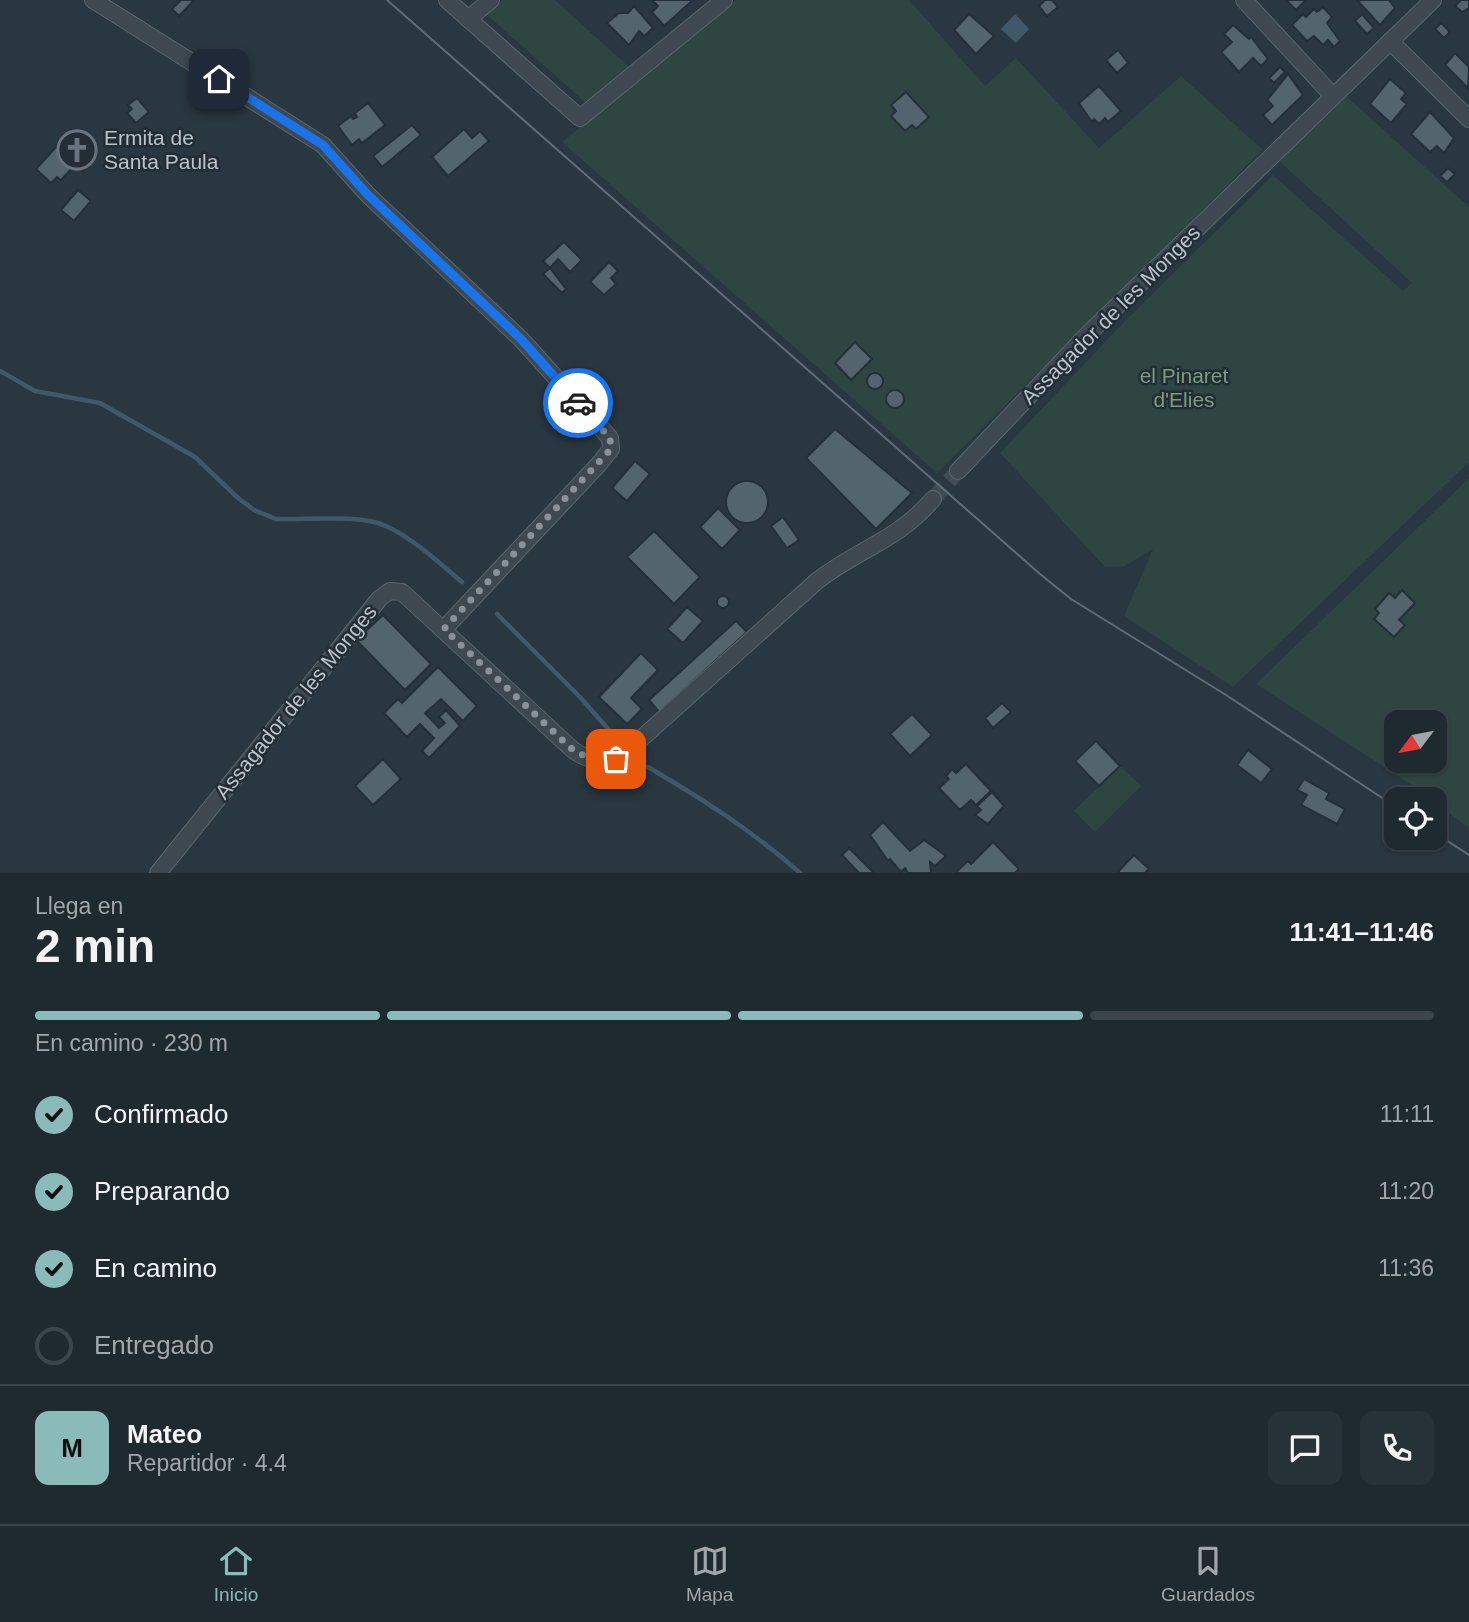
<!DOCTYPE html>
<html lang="es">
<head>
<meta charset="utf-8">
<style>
	:root { --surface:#1f2930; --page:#273138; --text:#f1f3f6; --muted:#a1a6ab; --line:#3c454c; --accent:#8bbbb9 }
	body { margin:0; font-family:Arial,sans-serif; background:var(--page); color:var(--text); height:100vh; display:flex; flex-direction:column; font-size:26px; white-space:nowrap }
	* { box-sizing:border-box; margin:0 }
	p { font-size:23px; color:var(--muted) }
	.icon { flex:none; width:38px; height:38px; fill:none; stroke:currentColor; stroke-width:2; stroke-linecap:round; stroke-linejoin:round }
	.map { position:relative; height:873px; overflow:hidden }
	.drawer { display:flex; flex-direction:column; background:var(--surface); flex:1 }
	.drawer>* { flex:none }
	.needle { width:46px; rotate:238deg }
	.fabs { position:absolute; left:1384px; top:710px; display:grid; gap:14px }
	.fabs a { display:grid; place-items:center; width:63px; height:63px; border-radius:14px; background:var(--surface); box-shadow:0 2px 5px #0004,0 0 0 2px var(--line); font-size:35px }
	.pin { position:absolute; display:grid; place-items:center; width:60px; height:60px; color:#fff; margin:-30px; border-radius:14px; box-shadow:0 4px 10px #0006 }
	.courier { position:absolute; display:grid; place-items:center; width:70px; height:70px; margin:-35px; border:5px solid #1a73e8; border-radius:50%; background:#fff; color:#222; box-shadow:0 2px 9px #0007 }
	.summary em { font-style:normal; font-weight:800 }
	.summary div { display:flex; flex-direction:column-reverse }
	.summary { display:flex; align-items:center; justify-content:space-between; height:119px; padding:0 35px }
	h1 { font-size:46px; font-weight:800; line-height:52px }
	.bar { display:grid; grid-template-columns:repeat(4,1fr); gap:10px 7px; align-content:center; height:84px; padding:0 35px }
	.bar i { height:9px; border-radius:5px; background:var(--line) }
	.bar .selected { background:var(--accent) }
	.bar p { grid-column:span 4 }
	.line { display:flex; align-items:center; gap:18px; padding:0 35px; border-top:2px solid var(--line) }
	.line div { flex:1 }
	.round { display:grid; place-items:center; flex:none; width:74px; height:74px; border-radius:14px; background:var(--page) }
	ol { padding:0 35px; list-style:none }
	li { display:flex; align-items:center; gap:21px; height:77px }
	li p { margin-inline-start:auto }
	li .icon { padding:7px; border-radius:50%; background:var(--accent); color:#111; stroke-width:4 }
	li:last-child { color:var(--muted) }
	li i { width:38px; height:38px; border:4px solid var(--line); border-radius:50% }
	.tabs { display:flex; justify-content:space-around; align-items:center; height:98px; border-top:2px solid var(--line); background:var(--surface); font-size:19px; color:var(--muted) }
	.tabs a { display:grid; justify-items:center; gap:4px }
	.tabs .selected { color:var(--accent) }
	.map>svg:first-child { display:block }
</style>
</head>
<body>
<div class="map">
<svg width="1469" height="873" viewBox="0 0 1469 873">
	<rect width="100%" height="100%" fill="#293740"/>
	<!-- green -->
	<g fill="#2e4542" fill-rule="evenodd">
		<path d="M503 0H555L629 67 585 102 486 14Z"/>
		<path d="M736 0H909L985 86 1016 58 1099 148 1181 76 1263 150 937 473 562 142Z"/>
		<path d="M1346 96 1469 207V462L1233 687 1124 616 1153 549 1125 566 1105 567 1000 453 1125 321 1273 175 1403 291 1412 283 1279 161Z"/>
		<path d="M1469 478V828L1435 803V800L1256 684ZM1396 723H1435V761H1396Z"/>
		<path d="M1120 766 1141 786 1095 832 1074 811Z"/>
	</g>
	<!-- water -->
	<path fill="#405868" d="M1015 14 1029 29 1016 43 1001 29Z"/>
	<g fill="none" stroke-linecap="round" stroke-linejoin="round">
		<!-- stream -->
		<g stroke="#405868" stroke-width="4.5">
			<path d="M0 371 35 391 100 403 195 457 238 498 254 510 276 519C306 520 360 514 386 526 414 539 438 562 462 582"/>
			<path d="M497 614 579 696 617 739"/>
			<path d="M648 767C702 799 753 831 800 873"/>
		</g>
	</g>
	<!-- building -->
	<g fill="#54646d" stroke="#242f37" stroke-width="2">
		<path d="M181 0H194L179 16 172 9Z"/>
		<path d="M652 0H693L664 26 652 12 658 6Z"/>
		<path d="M1045 0H1052L1058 7 1047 16 1039 6Z"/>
		<path d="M1286 0H1306L1296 10Z"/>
		<path d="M1357 0H1389L1395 8 1380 25Z"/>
		<path d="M1461 0H1469V8L1462 12 1455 6Z"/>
		<path d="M634 6 653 28 644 36 639 31 629 45 607 23 619 13H628Z"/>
		<path d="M1323 7 1332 17 1327 23 1340 41 1334 47 1328 40 1323 45 1314 36 1307 41 1292 25 1303 14 1306 17 1314 9 1317 12Z"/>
		<path d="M969 14 994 36 976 54 954 30Z"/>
		<path d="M1362 14 1374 28 1367 34 1355 21Z"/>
		<path d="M1441 23 1450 32 1444 38 1435 29Z"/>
		<path d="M1233 25 1249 39 1251 37 1268 59 1261 66 1253 58 1239 72 1221 52 1232 42 1224 34Z"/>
		<path d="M1118 50 1128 63 1117 73 1106 60Z"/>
		<path d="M1455 53 1469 67 1468 88 1445 65Z"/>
		<path d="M1280 67 1285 72 1274 83 1269 78Z"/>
		<path d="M1288 74 1303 95 1272 125 1263 115 1273 106 1267 100Z"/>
		<path d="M1390 79 1406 93 1401 99 1407 104 1391 123 1370 104Z"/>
		<path d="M1099 86 1121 111 1108 122 1105 118 1099 124 1094 119 1092 122 1079 103Z"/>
		<path d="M906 92 929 117 916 129 912 125 905 131 891 116 896 111 891 105Z"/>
		<path d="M137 98 149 112 136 123 127 113 132 109 128 105Z"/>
		<path d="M368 103 385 125 362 143 359 139 352 145 338 126 351 116 353 119 357 117 355 113Z"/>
		<path d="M1430 112 1454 138 1444 153 1437 146 1430 152 1411 134Z"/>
		<path d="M412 125 421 135 382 167 373 156Z"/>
		<path d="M464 129 472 138 480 131 489 141 448 176 432 157Z"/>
		<path d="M71 130 97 154 83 171 56 147Z"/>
		<path d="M56 147 76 164 61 180 57 177 51 183 36 169Z"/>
		<path d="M1448 168 1455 174 1447 182 1440 176Z"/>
		<path d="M78 190 91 201 74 221 61 210Z"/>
		<path d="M564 242 582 260 570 272 558 259 550 268 543 261Z"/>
		<path d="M609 262 618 271 611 278 616 284 604 295 590 282Z"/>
		<path d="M550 268 566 289 562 293 543 274Z"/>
		<path d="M855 342 872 359 851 380 835 363Z"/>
		<circle cx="875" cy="381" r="8"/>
		<circle cx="895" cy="399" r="9"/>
		<path d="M835 429 912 493 876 529 806 458Z"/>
		<path d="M635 461 650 474 627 501 612 488Z"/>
		<circle cx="747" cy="502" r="21"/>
		<path d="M718 508 740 530 722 549 700 527Z"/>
		<path d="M783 517 799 540 787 548 771 526Z"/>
		<path d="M654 531 700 577 674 604 627 557Z"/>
		<path d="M1402 590 1415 603 1399 620 1405 625 1394 637 1374 619 1379 613 1375 609 1389 593 1395 598Z"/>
		<circle cx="723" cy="602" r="6"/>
		<path d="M687 607 703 621 683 643 667 629Z"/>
		<path d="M383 615 431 664 405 690 356 640Z"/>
		<path d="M736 621 747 632 659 712 649 700Z"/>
		<path d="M641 653 658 670 631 698 642 709 627 724 599 697Z"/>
		<path d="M438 667 477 706 463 721 441 699 425 713 439 728 445 723 439 717 446 710 460 726 429 758 422 751 434 738 420 724 407 737 384 713 398 699 402 703Z"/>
		<path d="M1002 703 1011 712 993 728 985 718Z"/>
		<path d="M912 714 932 735 910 756 890 734Z"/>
		<path d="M1096 741 1120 766 1099 786 1075 761Z"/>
		<path d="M1248 750 1272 769 1261 783 1237 765Z"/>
		<path d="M383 759 401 779 373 805 355 786Z"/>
		<path d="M966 764 991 791 976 805 971 800 960 810 939 788 949 779 946 776 952 769 956 773Z"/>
		<path d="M1304 779 1329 793 1326 799 1345 809 1337 824 1301 805 1307 795 1297 790Z"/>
		<path d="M992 792 1004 806 988 824 975 815 981 810 977 806Z"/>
		<path d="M883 822 910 851 924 840 946 856 935 866 930 862 931 873H908L905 868 901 872 890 859 888 861 870 835Z"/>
		<path d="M993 842 1019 869 1015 873H955L968 861 971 864Z"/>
		<path d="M849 848 874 873H859L842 855Z"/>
		<path d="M1134 855 1149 869 1145 873H1117Z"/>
	</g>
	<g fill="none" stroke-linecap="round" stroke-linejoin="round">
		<!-- street-tunnel -->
		<path stroke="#3f4c55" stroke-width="16" stroke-dasharray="16 8" stroke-linecap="butt" d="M933 499 958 471"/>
		<!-- street casing -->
		<g stroke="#5b666d" stroke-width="18">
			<g id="street">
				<path d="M93 0 323 145 368 195 521 339 610 438 611 449 599 464 444 629"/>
				<path d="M447 0 580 118 724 0"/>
				<path d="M1244 0 1333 96"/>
				<path d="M468 19 491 0"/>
				<path d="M1390 41 1469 119"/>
				<path d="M958 471 1085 337 1433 0"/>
				<path d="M158 873 380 598 390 591 402 592 573 750C591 762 604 765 624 754L817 581C859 548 896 542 933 499"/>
			</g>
		</g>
		<!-- street -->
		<use href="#street" stroke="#3d4850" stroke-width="16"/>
		<!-- tram -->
		<g stroke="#5f6d77" stroke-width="2">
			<path d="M387 0 1040 574 1071 599 1226 695 1396 807"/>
			<path d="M1435 833 1469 855"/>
		</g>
	</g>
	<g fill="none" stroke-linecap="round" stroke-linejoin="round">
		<!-- done -->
		<path stroke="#87929a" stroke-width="7" stroke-dasharray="0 12.6" d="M578 403 610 438 611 449 444 629 573 750 596 762 616 759"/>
		<!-- route -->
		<path stroke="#1a73e8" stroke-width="9" d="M219 79 323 145 368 195 521 339 578 403"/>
	</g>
	<!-- icons -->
	<defs>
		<g id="church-ring" transform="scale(2.0125)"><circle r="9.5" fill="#222d35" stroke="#6b7280" stroke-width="1.5"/><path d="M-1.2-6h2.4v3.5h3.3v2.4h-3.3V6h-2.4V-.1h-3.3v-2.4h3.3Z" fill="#6b7280"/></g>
	</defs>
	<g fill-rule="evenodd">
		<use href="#church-ring" x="77" y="150"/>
	</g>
	<g text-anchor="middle" stroke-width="5" stroke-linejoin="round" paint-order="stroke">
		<!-- poi labels -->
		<g font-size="21" fill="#bac3ca" stroke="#222d35" text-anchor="start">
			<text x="104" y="145">Ermita de<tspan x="104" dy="24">Santa Paula</tspan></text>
		</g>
		<!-- street labels -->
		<g font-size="21" fill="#bac3ca" stroke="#222d35">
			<text transform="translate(1111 315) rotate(-45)" y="7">Assagador de les Monges</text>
			<text transform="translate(296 702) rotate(-51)" y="7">Assagador de les Monges</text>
		</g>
		<!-- park labels -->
		<g font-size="21" fill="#7a9e7c" stroke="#222d35">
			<text x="1184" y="383">el Pinaret<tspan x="1184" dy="24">d'Elies</tspan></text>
		</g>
	</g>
</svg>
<div class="fabs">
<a><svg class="needle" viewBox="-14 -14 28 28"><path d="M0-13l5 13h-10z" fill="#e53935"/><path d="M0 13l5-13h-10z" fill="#a1a6ab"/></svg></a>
<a><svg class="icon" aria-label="locate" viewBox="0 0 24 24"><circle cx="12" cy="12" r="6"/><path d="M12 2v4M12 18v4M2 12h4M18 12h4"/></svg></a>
</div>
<div class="pin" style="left:616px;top:759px;background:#ea580c"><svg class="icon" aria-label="bag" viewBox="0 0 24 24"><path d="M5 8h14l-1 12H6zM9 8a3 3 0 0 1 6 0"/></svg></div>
<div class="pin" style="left:219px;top:79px;background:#1f2937"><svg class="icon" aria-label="home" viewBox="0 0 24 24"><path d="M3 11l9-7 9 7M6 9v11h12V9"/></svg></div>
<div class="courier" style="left:578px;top:403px"><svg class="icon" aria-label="car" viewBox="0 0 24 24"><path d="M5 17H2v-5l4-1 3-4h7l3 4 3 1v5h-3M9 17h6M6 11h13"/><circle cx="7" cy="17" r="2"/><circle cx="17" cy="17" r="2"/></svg></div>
</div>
<section class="drawer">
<div class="summary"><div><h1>2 min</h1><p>Llega en</p></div><em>11:41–11:46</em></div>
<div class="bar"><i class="selected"></i><i class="selected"></i><i class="selected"></i><i></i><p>En camino · 230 m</p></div>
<ol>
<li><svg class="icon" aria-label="check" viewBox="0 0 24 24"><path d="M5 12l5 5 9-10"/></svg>Confirmado<p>11:11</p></li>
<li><svg class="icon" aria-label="check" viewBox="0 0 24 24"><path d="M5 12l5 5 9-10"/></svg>Preparando<p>11:20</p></li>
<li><svg class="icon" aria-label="check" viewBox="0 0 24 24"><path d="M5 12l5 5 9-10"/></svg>En camino<p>11:36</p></li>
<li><i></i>Entregado</li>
</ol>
<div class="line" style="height:126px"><b class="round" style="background:var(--accent);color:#111">M</b><div><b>Mateo</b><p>Repartidor · 4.4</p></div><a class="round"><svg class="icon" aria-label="chat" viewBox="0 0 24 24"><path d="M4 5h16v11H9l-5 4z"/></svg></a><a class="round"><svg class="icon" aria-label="phone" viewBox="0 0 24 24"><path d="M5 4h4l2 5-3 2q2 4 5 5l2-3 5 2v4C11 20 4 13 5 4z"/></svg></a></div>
</section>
<nav class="tabs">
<a class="selected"><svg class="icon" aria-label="home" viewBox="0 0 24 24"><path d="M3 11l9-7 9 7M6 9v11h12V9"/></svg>Inicio</a>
<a><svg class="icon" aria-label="map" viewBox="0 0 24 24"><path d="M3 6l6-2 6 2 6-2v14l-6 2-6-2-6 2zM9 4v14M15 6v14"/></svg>Mapa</a>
<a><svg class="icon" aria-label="saved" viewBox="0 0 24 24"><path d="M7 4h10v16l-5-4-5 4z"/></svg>Guardados</a>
</nav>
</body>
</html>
